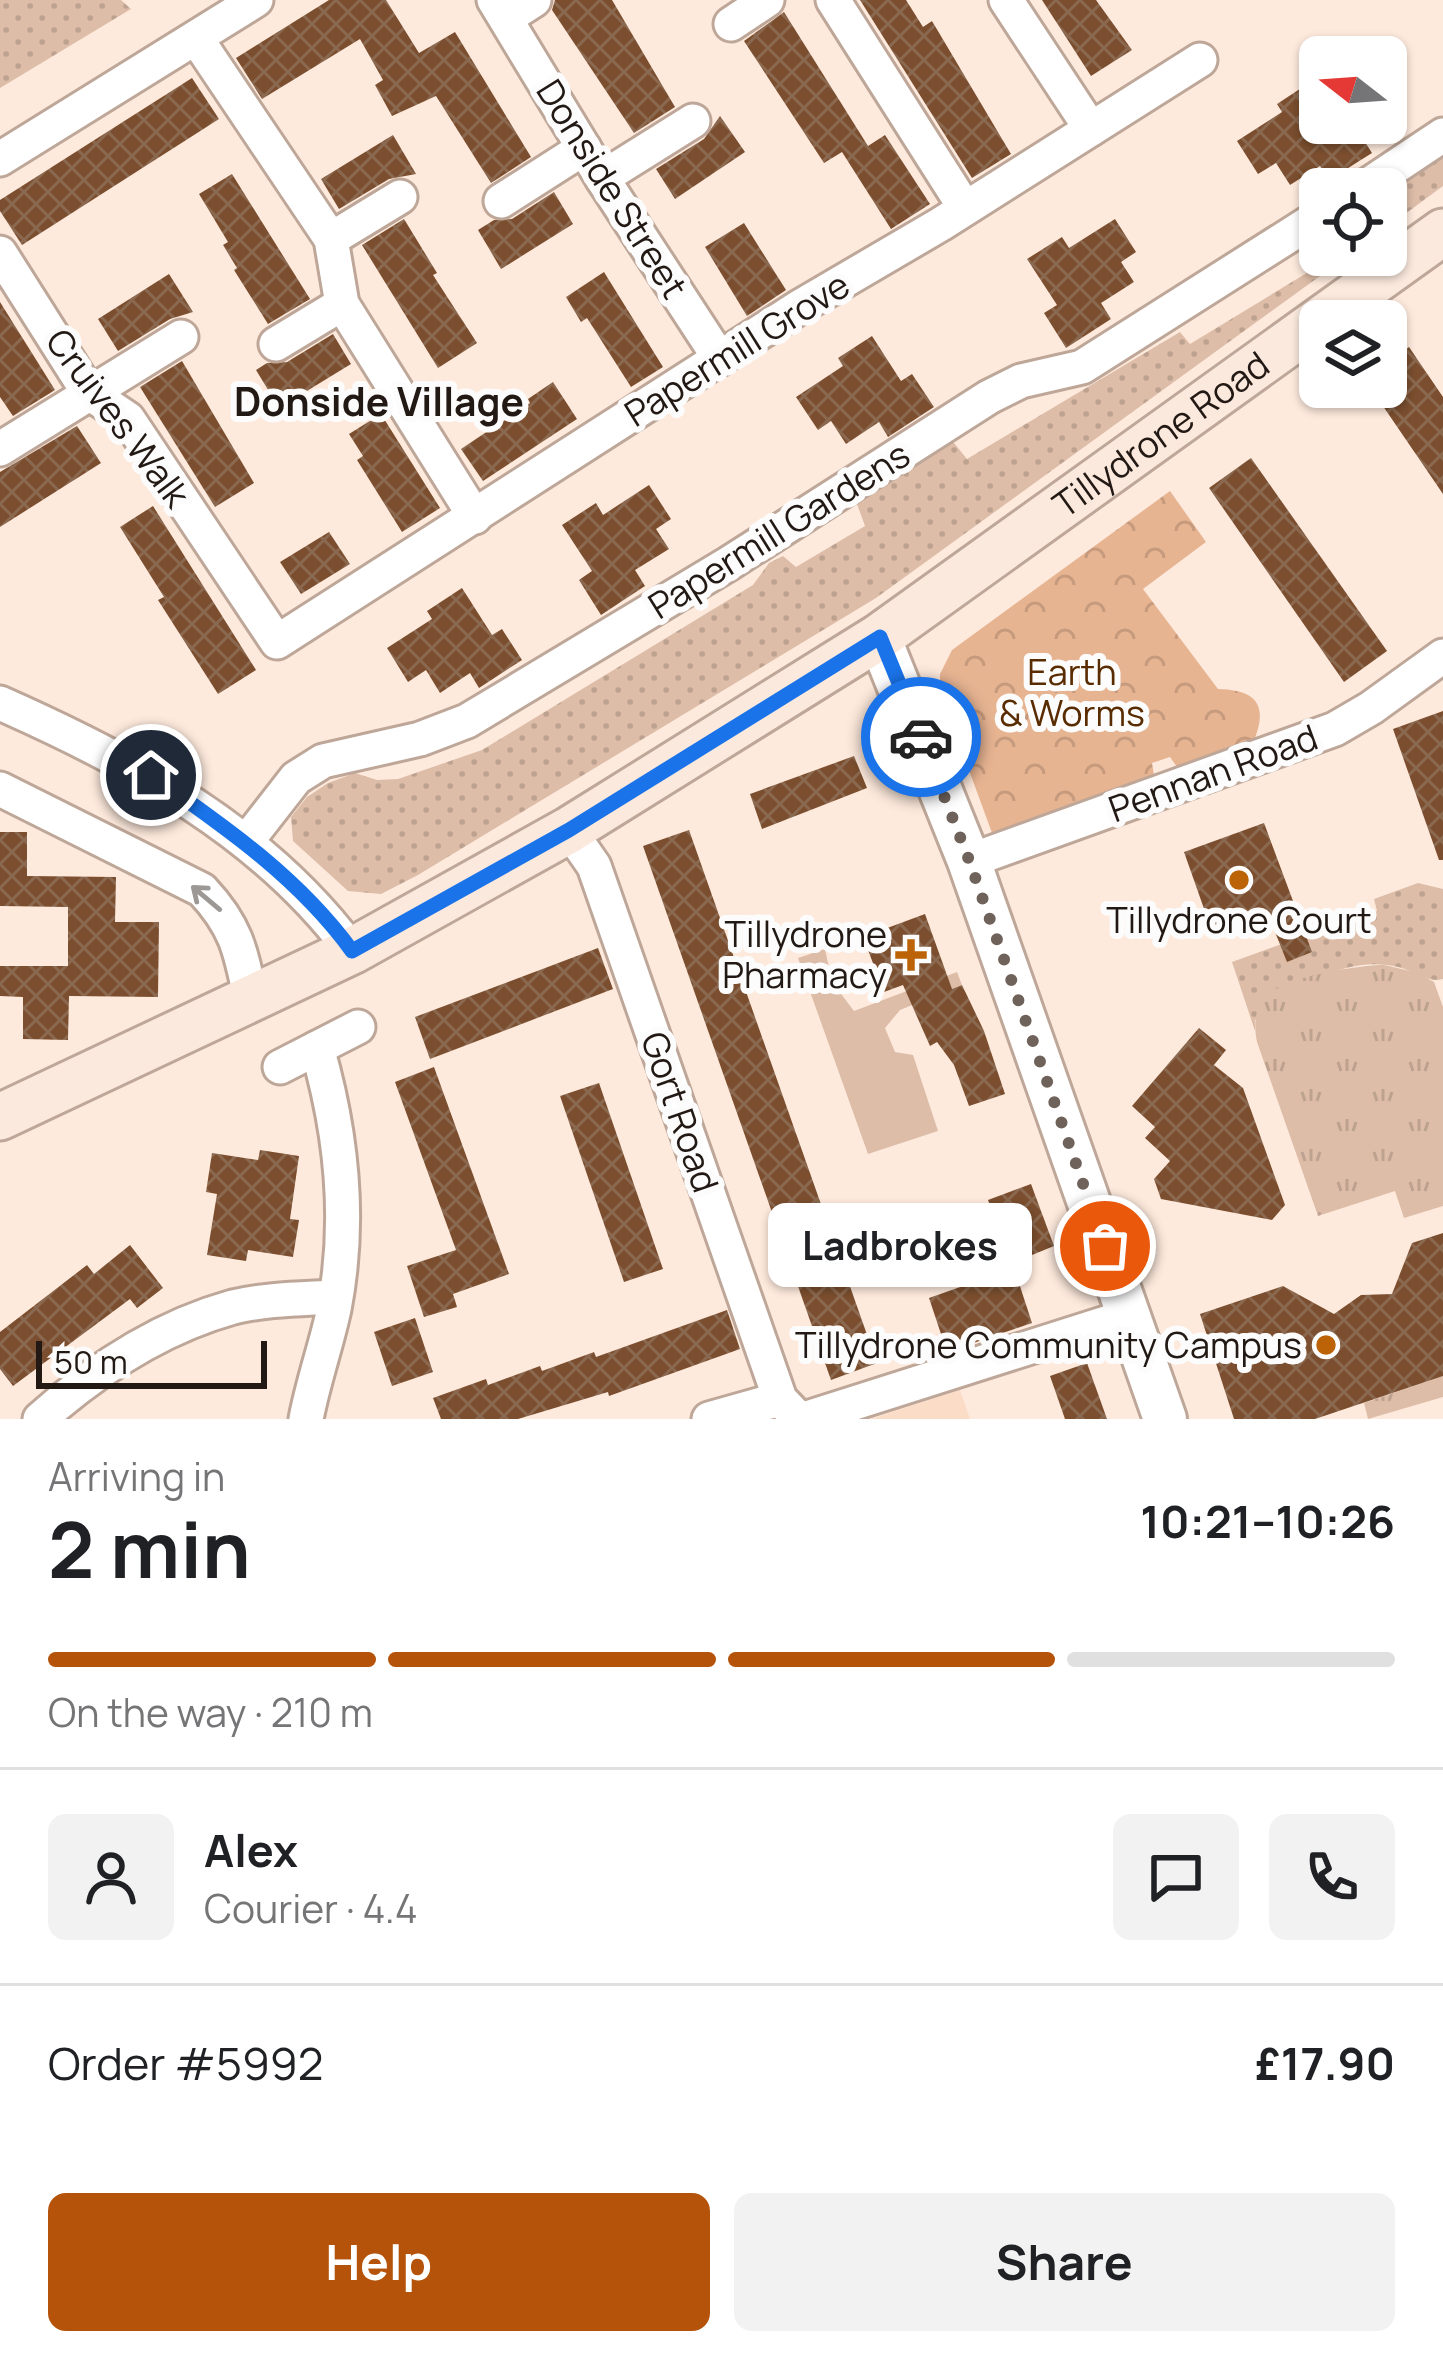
<!DOCTYPE html>
<html lang="en">
<head>
<meta charset="utf-8">
<style>
	:root { --surface:#fff; --page:#f2f2f2; --text:#202124; --muted:#757577; --line:#e0e0e0; --accent:#b45309 }
	body { margin:0; font-family:Manrope,sans-serif; background:var(--page); color:var(--text); height:100vh; display:flex; flex-direction:column; font-size:45px; white-space:nowrap }
	* { box-sizing:border-box; margin:0 }
	p { font-size:39px; color:var(--muted) }
	.icon { flex:none; width:66px; height:66px; fill:none; stroke:currentColor; stroke-width:2; stroke-linecap:round; stroke-linejoin:round }
	.map { position:relative; height:1419px; overflow:hidden }
	.panel { display:flex; flex-direction:column; background:var(--surface); flex:1 }
	.panel>* { flex:none }
	.needle { width:78px; rotate:287deg }
	.tools { position:absolute; left:1299px; top:36px; display:grid; gap:24px }
	.tools a { display:grid; place-items:center; width:108px; height:108px; border-radius:18px; background:var(--surface); box-shadow:0 3px 9px #0004; font-size:60px }
	.scale { position:absolute; left:36px; bottom:30px; width:231px; box-sizing:border-box; padding-left:12px; border:6px solid #221914; border-top:0; font-size:33px; line-height:42px; white-space:nowrap; color:#221914; -webkit-text-stroke:9px #fcfcfc; paint-order:stroke }
	.pin { position:absolute; display:grid; place-items:center; width:102px; height:102px; color:#fff; margin:-51px; border:6px solid #fff; border-radius:50%; box-shadow:0 3px 12px #0007 }
	.courier { position:absolute; display:grid; place-items:center; width:120px; height:120px; margin:-60px; border:9px solid #1a73e8; border-radius:50%; background:#fff; color:#222; box-shadow:0 3px 15px #0007 }
	.bubble { position:absolute; height:84px; border-radius:18px; background:var(--surface); box-shadow:0 3px 9px #0004; font-size:39px; font-weight:700; line-height:84px; text-align:center }
	.headline em { font-style:normal; font-weight:700 }
	.headline div { display:flex; flex-direction:column-reverse }
	.headline { display:flex; align-items:center; justify-content:space-between; height:204px; padding:0 48px }
	h1 { font-size:78px; font-weight:700; line-height:90px }
	.bar { display:grid; grid-template-columns:repeat(4,1fr); gap:18px 12px; align-content:center; height:144px; padding:0 48px }
	.bar i { height:15px; border-radius:9px; background:var(--line) }
	.bar .current { background:var(--accent) }
	.bar p { grid-column:span 4 }
	.line { display:flex; align-items:center; gap:30px; padding:0 48px; border-top:3px solid var(--line) }
	.line div { flex:1 }
	.round { display:grid; place-items:center; flex:none; width:126px; height:126px; border-radius:18px; background:var(--page) }
	.action { display:flex; gap:24px; margin-top:auto; padding:24px 48px }
	.action a { flex:1; height:138px; border-radius:18px; background:var(--accent); color:#fff; font-size:48px; font-weight:700; line-height:138px; text-align:center }
	.action a+a { background:var(--page); color:var(--text) }
	.map>svg:first-child { display:block }
</style>
</head>
<body>
<div class="map">
<svg width="1443" height="1419" viewBox="0 0 1443 1419">
	<defs>
		<pattern id="grass-dots" width="8" height="8" patternUnits="userSpaceOnUse" patternTransform="scale(3)"><rect width="8" height="8" fill="#ddbda8"/><path d="M2 2h.1M6 6h.1" fill="none" stroke="#bda290" stroke-width="1.8" stroke-linecap="round"/></pattern>
		<pattern id="forest-crowns" width="20" height="18" patternUnits="userSpaceOnUse" patternTransform="scale(3)"><rect width="20" height="18" fill="#e7b492"/><path d="M2 6a3 3 0 1 1 6 0M12 15a3 3 0 1 1 6 0" fill="none" stroke="#c69a7d"/></pattern>
		<pattern id="park-tufts" width="24" height="20" patternUnits="userSpaceOnUse" patternTransform="scale(3)"><rect width="24" height="20" fill="#ddbda8"/><path d="M3 7l-1-3M5 7V3M7 7l1-3M15 17l-1-3M17 17v-4M19 17l1-3" fill="none" stroke="#bda290"/></pattern>
		<pattern id="building-cross-hatch" width="8" height="8" patternUnits="userSpaceOnUse" patternTransform="scale(3)"><rect width="8" height="8" fill="#7a4e2e"/><path d="M0 0l8 8M0 8l8-8" fill="none" stroke="#8b6950"/></pattern>
	</defs>
	<rect width="100%" height="100%" fill="#feeadd"/>
	<!-- built -->
	<path fill="#fbdcc7" d="M960 1390 970 1419H871Z"/>
	<!-- grass -->
	<g fill="url(#grass-dots)">
		<path d="M0 0H121L131 9 0 88Z"/>
		<path d="M1443 157V186L1386 228V194Z"/>
		<path d="M1320 237V255H1349L876 598 418 875 381 894 348 891 293 841 291 817 307 797 328 783 355 773 377 780 398 779 482 750 753 585 769 563 783 556 796 567 865 526 857 504 950 438 967 459 1180 332 1190 344 1315 268 1308 244Z"/>
		<path d="M1418 883 1443 889V979C1428 984 1413 970 1398 967 1342 954 1298 990 1255 1020V1031L1232 962 1326 928 1338 930 1342 911 1346 910 1355 919 1377 911 1374 899Z"/>
	</g>
	<!-- forest -->
	<path fill="url(#forest-crowns)" d="M1170 491 1206 542 1143 589 1218 689C1257 690 1269 705 1253 743L1179 770 1170 757 1152 763 1154 775 1012 833H992L940 691V674L952 650Z"/>
	<!-- park -->
	<g fill="url(#park-tufts)">
		<path d="M1384 965 1415 972 1434 982 1443 1007V1206L1404 1218 1395 1191 1318 1216 1257 1042C1254 1028 1254 1008 1265 997 1284 977 1357 965 1384 965Z"/>
		<path d="M1443 1376V1397L1368 1419 1364 1403Z"/>
	</g>
	<!-- garden -->
	<path fill="#ddbda8" d="M825 949 832 982 854 1011 957 972 962 985 900 1010 885 1028 895 1052 913 1055 938 1131 868 1154 798 958Z"/>
	<!-- building -->
	<g fill="url(#building-cross-hatch)">
		<path d="M329 0H386L419 53 455 32 531 157 491 183 436 96 392 116 375 85 383 80 360 39 262 99 236 58Z"/>
		<path d="M555 0H612L675 107 634 133 552 10Z"/>
		<path d="M860 0H906L923 27 932 21 1011 154 972 178Z"/>
		<path d="M1042 0H1096L1132 50 1091 76Z"/>
		<path d="M784 12 868 146 885 135 930 204 891 229 842 152 824 163 744 41Z"/>
		<path d="M192 78 219 119 22 245 0 211V200Z"/>
		<path d="M1312 81 1320 94V123H1353L1372 153 1329 180 1320 166 1290 185 1276 163 1258 174 1237 141 1282 112 1277 104Z"/>
		<path d="M720 116 745 152 675 199 656 169 704 139Z"/>
		<path d="M393 135 416 174 389 179 339 209 321 179Z"/>
		<path d="M232 174 310 299 268 324 234 270 237 268 223 245 228 242 199 194Z"/>
		<path d="M554 192 573 224 501 269 478 230 494 220 512 219Z"/>
		<path d="M404 219 437 273 433 275 477 343 438 368 362 245Z"/>
		<path d="M1115 219 1136 252 1121 262 1134 282 1101 303 1111 319 1066 348 1044 313 1057 305 1027 259 1062 237 1069 248Z"/>
		<path d="M744 223 786 290 747 316 705 247Z"/>
		<path d="M604 272 663 367 631 387 587 318 581 322 566 297Z"/>
		<path d="M169 274 193 312 170 319 118 351 98 319Z"/>
		<path d="M0 302 55 390 13 416 0 397Z"/>
		<path d="M333 334 351 364 279 408 256 370 267 363 287 362Z"/>
		<path d="M872 336 901 381 912 374 934 407 888 437 879 422 846 444 831 421 818 430 796 397 843 366 838 358Z"/>
		<path d="M1409 347 1443 397V494L1370 387H1386V364Z"/>
		<path d="M182 361 254 483 215 507 140 387Z"/>
		<path d="M553 382 577 419 483 481 461 449 530 403 528 399Z"/>
		<path d="M381 414 440 508 402 532 357 460 363 456 349 434Z"/>
		<path d="M77 426 101 463 0 527V472Z"/>
		<path d="M1251 458 1387 651 1344 682 1209 488Z"/>
		<path d="M649 485 671 519 656 529 669 549 635 570 645 586 601 615 579 580 592 571 562 525 596 503 603 515Z"/>
		<path d="M153 506 256 670 218 694 158 600 164 597 120 527Z"/>
		<path d="M329 532 350 564 301 594 280 562Z"/>
		<path d="M462 588 492 635 502 629 522 660 479 688 470 673 440 693 426 670 408 682 387 648 432 619 427 611Z"/>
		<path d="M1443 711V860H1439L1393 729Z"/>
		<path d="M854 756 867 788 762 829 750 794Z"/>
		<path d="M1264 823 1312 952 1287 962 1269 917 1214 937 1184 852Z"/>
		<path d="M689 830 877 1363 831 1380 643 846Z"/>
		<path d="M0 832H27V876L116 877 115 922H159L158 997 69 996 68 1040 23 1039V997L0 996V966H68V907L0 906Z"/>
		<path d="M925 914 952 989 962 985 984 1031 1005 1094 969 1106 954 1065 937 1042 930 1046 903 985 884 992 863 937Z"/>
		<path d="M598 948 613 989 430 1059 415 1017Z"/>
		<path d="M1199 1028 1226 1050 1214 1065 1243 1088 1285 1205 1272 1220 1161 1199 1154 1179 1170 1161 1145 1138 1155 1127 1132 1106Z"/>
		<path d="M434 1067 509 1274 453 1294 457 1307 424 1317 407 1266 456 1250 395 1082Z"/>
		<path d="M599 1083 663 1269 624 1282 560 1096Z"/>
		<path d="M260 1150 299 1156 290 1219 299 1220 293 1257 248 1250 246 1261 207 1255 217 1194 206 1192 212 1153 258 1160Z"/>
		<path d="M1031 1184 1054 1246 1012 1263 988 1200Z"/>
		<path d="M1443 1233V1376L1315 1419H1234L1200 1314 1283 1286 1334 1314 1361 1295 1392 1294 1412 1243Z"/>
		<path d="M130 1245 163 1288 137 1308 130 1299 13 1386 0 1369V1332L87 1265 94 1274Z"/>
		<path d="M1014 1268 1032 1323 947 1352 929 1298Z"/>
		<path d="M727 1310 740 1349 609 1396 608 1392 518 1419H441L433 1398 486 1379 488 1385 540 1366 542 1371 594 1352 596 1357Z"/>
		<path d="M415 1318 433 1372 392 1386 374 1332Z"/>
		<path d="M1087 1363 1107 1419H1065L1050 1376Z"/>
	</g>
	<g fill="none" stroke-linecap="round" stroke-linejoin="round">
		<!-- minor casing -->
		<g stroke="#bea798" stroke-width="39">
			<g id="minor">
				<path d="M494 0 602 178 720 359"/>
				<path d="M833 0 965 208"/>
				<path d="M1006 0 1091 129"/>
				<path d="M506 18 534 0"/>
				<path d="M731 24 767 0"/>
				<path d="M196 38 331 239 342 304 475 517"/>
				<path d="M0 159 256 0"/>
				<path d="M602 178 693 121"/>
				<path d="M1362 189 1443 135"/>
				<path d="M501 201 584 148"/>
				<path d="M331 239 400 197"/>
				<path d="M0 253 88 392 128 419 277 642 801 306 941 224 1200 60"/>
				<path d="M276 344 342 304"/>
				<path d="M0 449 181 337"/>
				<path d="M0 703C133 762 263 831 352 951"/>
				<path d="M0 789 202 890C237 927 241 952 251 1001"/>
				<path d="M569 830 594 866 780 1399 799 1419"/>
				<path d="M246 842 296 778 323 761 420 739 467 721 728 564 989 397 1021 381 1082 367 1320 216"/>
				<path d="M969 861 1335 729 1371 708 1443 656"/>
				<path d="M280 1067 358 1027"/>
				<path d="M40 1419C95 1370 161 1327 233 1307 266 1299 302 1299 335 1297"/>
				<path d="M306 1419C313 1382 326 1346 334 1309 351 1221 342 1134 317 1048"/>
				<path d="M709 1419 780 1399"/>
				<path d="M804 1419 1128 1316"/>
			</g>
		</g>
		<!-- tertiary casing -->
		<g stroke="#bea798" stroke-width="48">
			<path id="tertiary" d="M879 637 969 861 1165 1419"/>
		</g>
		<!-- secondary casing -->
		<g stroke="#bea798" stroke-width="51">
			<g id="secondary">
				<path id="s1" d="M0 1117 352 951 569 830 879 637 1443 232"/>
			</g>
		</g>
		<!-- minor -->
		<use href="#minor" stroke="#fff" stroke-width="33"/>
		<!-- tertiary -->
		<use href="#tertiary" stroke="#fff" stroke-width="42"/>
		<!-- secondary -->
		<use href="#secondary" stroke="#fbe9dd" stroke-width="45"/>
	</g>
	<!-- one-way arrows -->
	<defs><path id="oneway-shaft" d="M-6 0H5M1.5-3L5.5 0L1.5 3" fill="none" stroke-width="1.6" stroke-linecap="round" stroke-linejoin="round" transform="scale(3)"/></defs>
	<use stroke="#9c9895" href="#oneway-shaft" transform="translate(206 898) rotate(-140)"/>
	<g fill="none" stroke-linecap="round" stroke-linejoin="round">
		<!-- done -->
		<path stroke="#6f625a" stroke-width="12" stroke-dasharray="0 21.6" d="M921 737 969 860 1105 1246"/>
		<!-- route -->
		<path stroke="#1a73e8" stroke-width="15" d="M151 775C225 827 298 877 352 951L569 830 880 637 921 737"/>
	</g>
	<!-- markers -->
	<g fill="#bd6307" stroke="#fcfcfc" stroke-width="4.5">
		<circle cx="1239" cy="880" r="12"/>
		<path d="M905 937h12v12h12v12h-12v12h-12v-12h-12v-12h12z"/>
		<circle cx="1326" cy="1345" r="12"/>
	</g>
	<g text-anchor="middle" stroke-width="12" stroke-linejoin="round" paint-order="stroke">
		<!-- street labels -->
		<g font-size="36" fill="#221914" stroke="#fcfcfc">
			<text transform="translate(612 189) rotate(58)" y="13">Donside Street</text>
			<text transform="translate(737 349) rotate(-32)" y="13">Papermill Grove</text>
			<text transform="translate(118 418) rotate(53)" y="13">Cruives Walk</text>
			<text dy="13" stroke="none"><textPath href="#s1" startOffset="1350">Tillydrone Road</textPath></text>
			<text transform="translate(779 530) rotate(-32)" y="13">Papermill Gardens</text>
			<text transform="translate(1213 773) rotate(-20)" y="13">Pennan Road</text>
			<text transform="translate(680 1112) rotate(71)" y="13">Gort Road</text>
		</g>
		<!-- park labels -->
		<g font-size="36" fill="#592b00" stroke="#fcfcfc">
			<text x="1072" y="685">Earth<tspan x="1072" dy="41">&amp; Worms</tspan></text>
		</g>
		<!-- poi labels -->
		<g font-size="36" fill="#221914" stroke="#fcfcfc" text-anchor="end">
			<text x="1239" y="933" text-anchor="middle">Tillydrone Court</text>
			<text x="887" y="947">Tillydrone<tspan x="887" dy="41">Pharmacy</tspan></text>
			<text x="1302" y="1358">Tillydrone Community Campus</text>
		</g>
		<!-- neighbourhood labels -->
		<g font-size="39" font-weight="bold" fill="#221914" stroke="#fcfcfc">
			<text x="379" y="416">Donside Village</text>
		</g>
	</g>
</svg>
<div class="tools">
<a><svg class="needle" viewBox="-14 -14 28 28"><path d="M0-13l5 13h-10z" fill="#e53935"/><path d="M0 13l5-13h-10z" fill="#757577"/></svg></a>
<a><svg class="icon" aria-label="locate" viewBox="0 0 24 24"><circle cx="12" cy="12" r="6"/><path d="M12 2v4M12 18v4M2 12h4M18 12h4"/></svg></a>
<a><svg class="icon" aria-label="layers" viewBox="0 0 24 24"><path d="M12 4l9 5-9 5-9-5zM3 14l9 5 9-5"/></svg></a>
</div>
<div class="scale">50 m</div>
<div class="pin" style="left:1105px;top:1246px;background:#ea580c"><svg class="icon" aria-label="bag" viewBox="0 0 24 24"><path d="M5 8h14l-1 12H6zM9 8a3 3 0 0 1 6 0"/></svg></div>
<div class="pin" style="left:151px;top:775px;background:#1f2937"><svg class="icon" aria-label="home" viewBox="0 0 24 24"><path d="M3 11l9-7 9 7M6 9v11h12V9"/></svg></div>
<div class="courier" style="left:921px;top:737px"><svg class="icon" aria-label="car" viewBox="0 0 24 24"><path d="M5 17H2v-5l4-1 3-4h7l3 4 3 1v5h-3M9 17h6M6 11h13"/><circle cx="7" cy="17" r="2"/><circle cx="17" cy="17" r="2"/></svg></div>
<div class="bubble" style="left:768px;top:1203px;width:264px">Ladbrokes</div>
</div>
<section class="panel">
<div class="headline"><div><h1>2 min</h1><p>Arriving in</p></div><em>10:21–10:26</em></div>
<div class="bar"><i class="current"></i><i class="current"></i><i class="current"></i><i></i><p>On the way · 210 m</p></div>
<div class="line" style="height:216px"><a class="round"><svg class="icon" aria-label="person" viewBox="0 0 24 24"><circle cx="12" cy="8" r="4"/><path d="M4 21q1-7 8-7t8 7"/></svg></a><div><b>Alex</b><p>Courier · 4.4</p></div><a class="round"><svg class="icon" aria-label="chat" viewBox="0 0 24 24"><path d="M4 5h16v11H9l-5 4z"/></svg></a><a class="round"><svg class="icon" aria-label="phone" viewBox="0 0 24 24"><path d="M5 4h4l2 5-3 2q2 4 5 5l2-3 5 2v4C11 20 4 13 5 4z"/></svg></a></div>
<div class="line" style="height:156px"><div>Order #5992</div><b>£17.90</b></div>
<div class="action"><a>Help</a><a>Share</a></div>
</section>
</body>
</html>
